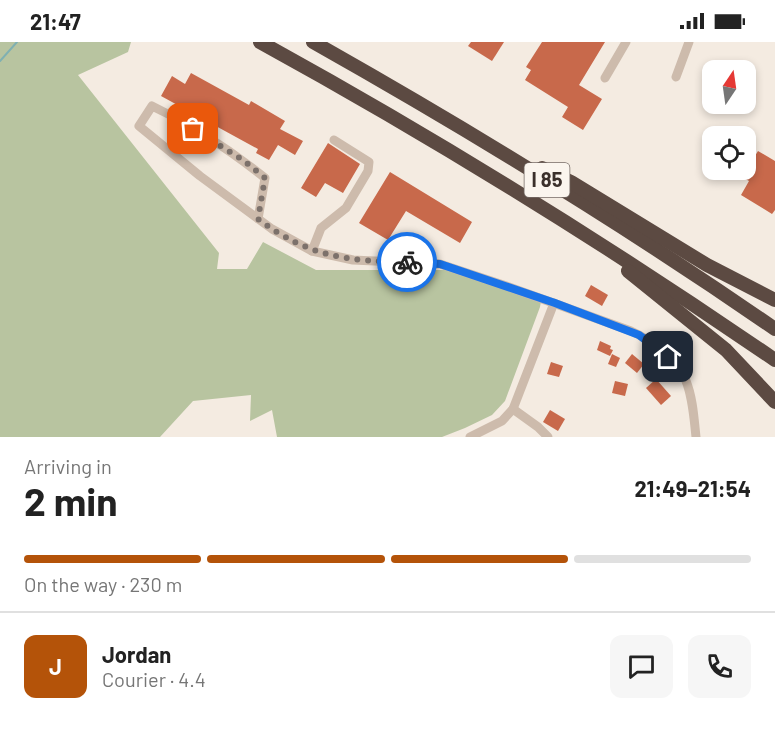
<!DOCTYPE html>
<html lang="en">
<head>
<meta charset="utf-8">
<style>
	:root { --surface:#fff; --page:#f6f6f6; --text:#222; --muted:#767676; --line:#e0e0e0; --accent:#b45309 }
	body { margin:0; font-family:Barlow,sans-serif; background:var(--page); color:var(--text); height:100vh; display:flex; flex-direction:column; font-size:22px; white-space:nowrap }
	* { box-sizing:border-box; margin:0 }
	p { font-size:20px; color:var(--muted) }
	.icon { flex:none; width:33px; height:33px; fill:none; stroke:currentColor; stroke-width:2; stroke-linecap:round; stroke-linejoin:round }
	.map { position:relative; height:395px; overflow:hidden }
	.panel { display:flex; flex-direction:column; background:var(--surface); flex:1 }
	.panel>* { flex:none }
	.needle { width:39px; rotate:13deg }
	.fabs { position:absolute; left:702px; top:18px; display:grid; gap:12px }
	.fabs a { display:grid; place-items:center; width:54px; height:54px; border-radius:12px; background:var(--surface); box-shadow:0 3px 9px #0003; font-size:30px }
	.pin { position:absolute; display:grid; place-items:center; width:51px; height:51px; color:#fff; margin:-26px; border-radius:12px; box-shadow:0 3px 9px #0006 }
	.courier { position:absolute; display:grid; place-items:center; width:60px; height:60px; margin:-30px; border:4px solid #1a73e8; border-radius:50%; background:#fff; color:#222; box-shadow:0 2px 8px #0007 }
	.summary em { font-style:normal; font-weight:700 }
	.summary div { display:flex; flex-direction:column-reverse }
	.summary { display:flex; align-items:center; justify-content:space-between; height:102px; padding:0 24px }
	h1 { font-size:39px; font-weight:700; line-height:45px }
	.bar { display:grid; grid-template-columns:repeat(4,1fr); gap:9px 6px; align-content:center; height:72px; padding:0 24px }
	.bar i { height:8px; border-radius:4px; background:var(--line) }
	.bar .current { background:var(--accent) }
	.bar p { grid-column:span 4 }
	.line { display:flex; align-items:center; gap:15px; padding:0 24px; border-top:2px solid var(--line) }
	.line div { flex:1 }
	.round { display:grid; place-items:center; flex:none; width:63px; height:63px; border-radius:12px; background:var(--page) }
	.status { display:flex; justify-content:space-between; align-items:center; height:42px; padding:0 30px; background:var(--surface); direction:ltr }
	.status svg { height:16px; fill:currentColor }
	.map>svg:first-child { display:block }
</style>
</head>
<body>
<div class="status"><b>21:47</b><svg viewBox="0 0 49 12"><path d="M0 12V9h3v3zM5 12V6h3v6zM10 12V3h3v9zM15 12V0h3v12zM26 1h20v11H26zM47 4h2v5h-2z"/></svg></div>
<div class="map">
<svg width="775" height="395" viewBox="0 0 775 395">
	<rect width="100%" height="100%" fill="#f4ebe1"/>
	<!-- green -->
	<path fill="#b8c4a0" d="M0 0H131L128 10 78 33 219 211 217 227H247L263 200 316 228H451L541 259 540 265 505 359 492 373 465 386 442 395H277L272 368 250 379 251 353 193 359 160 395H0Z"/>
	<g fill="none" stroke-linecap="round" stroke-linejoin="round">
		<!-- stream -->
		<path stroke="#7fb0b2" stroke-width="2" d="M0 19 17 0"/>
	</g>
	<!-- building -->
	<g fill="#c8694b">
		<path d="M471 0H504L492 19 468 4Z"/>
		<path d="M542 0H605L579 43 602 57 583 88 562 75 568 65 525 38 531 28 526 25Z"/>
		<path d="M191 31 249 63 251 59 285 79 280 87 303 99 295 113 278 103 269 118 256 111 258 107 161 54 172 34 185 42Z"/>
		<path d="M328 101 360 122 343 151 325 141 316 155 301 146Z"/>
		<path d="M758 109 775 119V168L772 172 741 153 749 139 742 135Z"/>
		<path d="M390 130 472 180 460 201 406 169 388 198 359 181Z"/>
		<path d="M591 243 608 253 602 264 585 254Z"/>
		<path d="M600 299 611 304 610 307 613 308 610 314 597 308Z"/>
		<path d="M612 312 620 316 616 325 608 322Z"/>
		<path d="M632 312 644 322 637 331 625 321Z"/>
		<path d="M551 320 563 324 559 335 547 332Z"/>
		<path d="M656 337 671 354 661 363 646 346Z"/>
		<path d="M615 339 628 342 625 354 612 351Z"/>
		<path d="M550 368 565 377 558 389 543 380Z"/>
	</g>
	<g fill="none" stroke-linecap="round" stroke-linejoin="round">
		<!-- minor -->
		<g stroke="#cdbbac" stroke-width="9">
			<path d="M676 35 689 0"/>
			<path d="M605 36 626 0"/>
			<path d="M258 177 265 136C230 108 192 83 152 64L139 84 200 134 272 187 312 209 353 218 440 222 509 245 631 289C651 298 677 317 686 339 693 356 694 377 696 395"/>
			<path d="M312 209 321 186 346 166 368 129 369 120 334 98"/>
			<path d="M513 367 538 385 548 395"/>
			<path d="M470 395 502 379 513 367 554 261"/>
		</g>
		<!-- highway -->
		<g stroke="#5c4a42" stroke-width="14">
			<path d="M260 0C437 97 609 204 775 318"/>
			<path d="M313 0C471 89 626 184 775 287"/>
			<path d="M542 126 571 140 707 223 775 258"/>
			<path d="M628 229 726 308 775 360"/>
		</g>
	</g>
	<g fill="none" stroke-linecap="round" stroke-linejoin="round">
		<!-- done -->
		<path stroke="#7c716b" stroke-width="6" stroke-dasharray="0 10.8" d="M193 87 243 118 265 136 258 177C309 215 346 219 407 220"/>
		<!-- route -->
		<path stroke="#1a73e8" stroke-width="8" d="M407 220 440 222 555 261 639 293 668 315"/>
	</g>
	<g text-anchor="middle" stroke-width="5" stroke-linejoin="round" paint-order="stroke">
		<!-- shield labels -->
		<rect fill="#fbf5ee" stroke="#756b66" stroke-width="1.5" x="524.5" y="121" width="45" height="34" rx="4.5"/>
		<g font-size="20" font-weight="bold" fill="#3b302b">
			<text x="547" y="145">I 85</text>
		</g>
	</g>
</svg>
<div class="fabs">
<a><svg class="needle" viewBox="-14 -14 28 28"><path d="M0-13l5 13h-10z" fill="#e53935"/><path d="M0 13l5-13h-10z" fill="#767676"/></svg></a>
<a><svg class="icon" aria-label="locate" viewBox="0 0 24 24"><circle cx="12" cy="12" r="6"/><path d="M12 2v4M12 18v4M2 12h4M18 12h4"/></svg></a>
</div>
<div class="pin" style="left:193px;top:87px;background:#ea580c"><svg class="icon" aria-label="bag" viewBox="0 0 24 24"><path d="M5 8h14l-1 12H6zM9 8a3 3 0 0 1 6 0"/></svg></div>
<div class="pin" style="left:668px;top:315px;background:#1f2937"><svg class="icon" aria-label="home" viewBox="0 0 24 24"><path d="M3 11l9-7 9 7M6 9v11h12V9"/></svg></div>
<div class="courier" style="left:407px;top:220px"><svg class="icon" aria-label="bike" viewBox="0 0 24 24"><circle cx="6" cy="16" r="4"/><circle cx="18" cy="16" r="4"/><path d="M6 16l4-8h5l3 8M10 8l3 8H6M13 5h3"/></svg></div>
</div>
<section class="panel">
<div class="summary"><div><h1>2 min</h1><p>Arriving in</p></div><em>21:49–21:54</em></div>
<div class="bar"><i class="current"></i><i class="current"></i><i class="current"></i><i></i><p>On the way · 230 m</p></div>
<div class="line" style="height:108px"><b class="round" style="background:var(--accent);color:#fff">J</b><div><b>Jordan</b><p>Courier · 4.4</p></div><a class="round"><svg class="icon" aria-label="chat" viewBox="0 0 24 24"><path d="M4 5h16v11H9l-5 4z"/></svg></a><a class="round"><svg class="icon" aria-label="phone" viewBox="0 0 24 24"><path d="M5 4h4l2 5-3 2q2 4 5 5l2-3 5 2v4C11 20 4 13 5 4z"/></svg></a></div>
</section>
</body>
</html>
